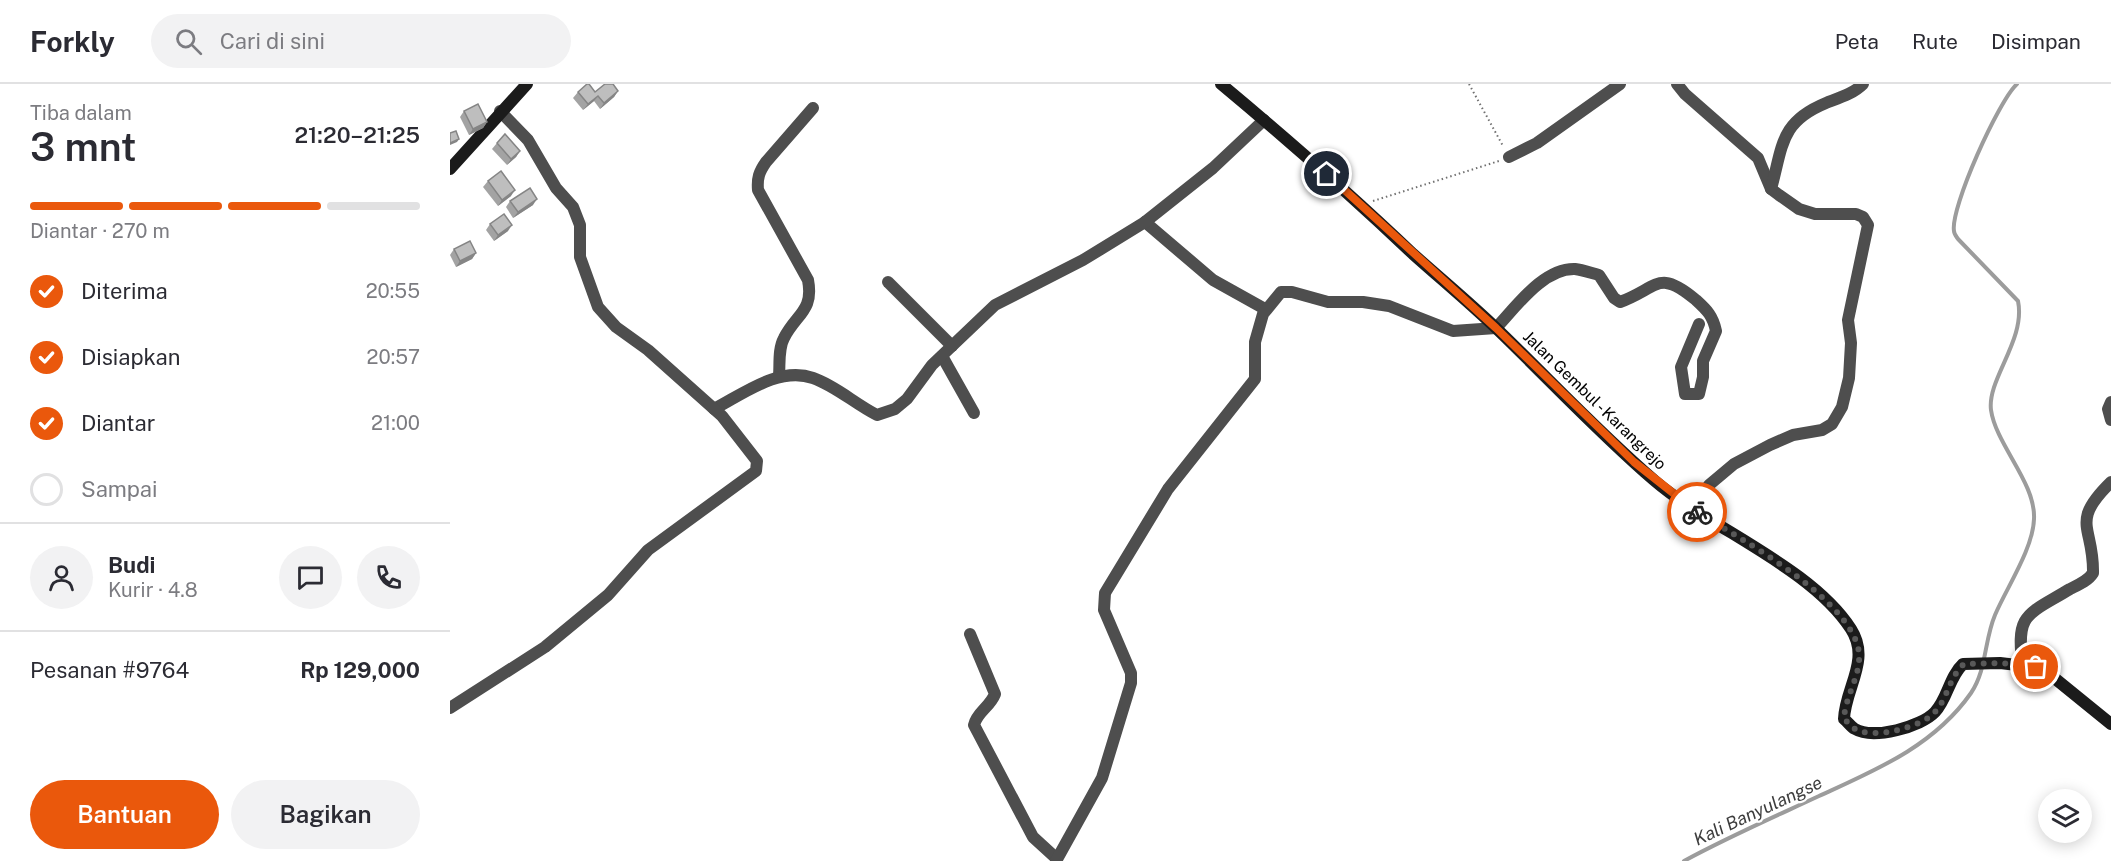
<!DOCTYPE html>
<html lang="id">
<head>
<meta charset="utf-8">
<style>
	:root { --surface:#fff; --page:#f2f2f3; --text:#2b2b33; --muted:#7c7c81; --line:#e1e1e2; --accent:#ea580c }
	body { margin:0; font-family:"Public Sans",sans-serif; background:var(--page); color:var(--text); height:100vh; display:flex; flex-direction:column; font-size:22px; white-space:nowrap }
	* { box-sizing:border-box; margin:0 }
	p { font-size:20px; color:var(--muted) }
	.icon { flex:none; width:33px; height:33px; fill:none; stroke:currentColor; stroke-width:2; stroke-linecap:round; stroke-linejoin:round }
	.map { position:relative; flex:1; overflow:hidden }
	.sheet { display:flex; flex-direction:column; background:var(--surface); width:450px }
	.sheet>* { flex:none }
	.controls { position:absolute; left:1588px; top:705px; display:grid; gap:12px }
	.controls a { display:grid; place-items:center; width:54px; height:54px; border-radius:50%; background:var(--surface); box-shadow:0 3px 15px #0003; font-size:30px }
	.pin { position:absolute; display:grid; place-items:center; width:51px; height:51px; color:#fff; margin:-26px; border:3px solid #fff; border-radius:50%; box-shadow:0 2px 6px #0007 }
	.courier { position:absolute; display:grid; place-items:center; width:60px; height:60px; margin:-30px; border:4px solid #ea580c; border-radius:50%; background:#fff; color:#222; box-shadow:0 2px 8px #0007 }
	.head em { font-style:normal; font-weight:600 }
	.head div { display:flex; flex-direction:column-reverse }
	.head { display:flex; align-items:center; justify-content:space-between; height:102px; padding:0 30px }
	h1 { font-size:39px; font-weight:600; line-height:45px }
	.bar { display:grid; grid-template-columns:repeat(4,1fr); gap:9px 6px; align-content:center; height:72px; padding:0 30px }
	.bar i { height:8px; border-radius:4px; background:var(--line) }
	.bar .on { background:var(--accent) }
	.bar p { grid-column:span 4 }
	.line { display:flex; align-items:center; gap:15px; padding:0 30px; border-top:2px solid var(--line) }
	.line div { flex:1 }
	.round { display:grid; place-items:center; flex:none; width:63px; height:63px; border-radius:32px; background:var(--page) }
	ol { padding:0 30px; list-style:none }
	li { display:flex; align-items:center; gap:18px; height:66px }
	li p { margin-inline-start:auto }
	li .icon { padding:6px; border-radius:50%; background:var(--accent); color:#fff; stroke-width:4 }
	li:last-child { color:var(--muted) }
	li i { width:33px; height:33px; border:3px solid var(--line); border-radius:50% }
	.primary-button { display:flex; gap:12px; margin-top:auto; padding:12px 30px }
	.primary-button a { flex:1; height:69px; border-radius:36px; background:var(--accent); color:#fff; font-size:24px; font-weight:600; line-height:69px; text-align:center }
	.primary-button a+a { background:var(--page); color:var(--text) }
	header { display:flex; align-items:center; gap:36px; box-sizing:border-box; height:84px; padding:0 30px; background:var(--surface); border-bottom:2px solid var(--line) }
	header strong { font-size:28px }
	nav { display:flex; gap:33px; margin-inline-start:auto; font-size:21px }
	.search { width:420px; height:54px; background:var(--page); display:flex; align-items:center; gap:15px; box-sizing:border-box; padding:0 21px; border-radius:33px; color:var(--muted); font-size:22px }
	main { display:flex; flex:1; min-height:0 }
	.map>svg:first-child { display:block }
</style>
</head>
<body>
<header>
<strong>Forkly</strong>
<div class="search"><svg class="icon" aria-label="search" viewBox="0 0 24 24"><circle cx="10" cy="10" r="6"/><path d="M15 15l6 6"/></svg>Cari di sini</div>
<nav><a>Peta</a><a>Rute</a><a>Disimpan</a></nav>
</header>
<main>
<section class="sheet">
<div class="head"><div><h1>3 mnt</h1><p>Tiba dalam</p></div><em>21:20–21:25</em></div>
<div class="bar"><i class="on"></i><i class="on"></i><i class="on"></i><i></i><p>Diantar · 270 m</p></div>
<ol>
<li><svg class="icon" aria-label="check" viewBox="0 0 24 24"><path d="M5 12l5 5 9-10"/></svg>Diterima<p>20:55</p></li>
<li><svg class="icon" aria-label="check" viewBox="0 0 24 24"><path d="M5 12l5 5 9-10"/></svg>Disiapkan<p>20:57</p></li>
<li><svg class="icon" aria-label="check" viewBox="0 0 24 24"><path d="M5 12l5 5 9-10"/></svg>Diantar<p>21:00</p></li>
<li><i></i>Sampai</li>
</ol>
<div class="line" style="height:108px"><a class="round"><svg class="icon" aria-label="person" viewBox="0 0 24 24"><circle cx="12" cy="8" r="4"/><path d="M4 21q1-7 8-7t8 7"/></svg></a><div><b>Budi</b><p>Kurir · 4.8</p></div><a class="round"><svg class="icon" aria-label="chat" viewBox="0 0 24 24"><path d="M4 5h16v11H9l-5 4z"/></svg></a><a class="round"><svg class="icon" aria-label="phone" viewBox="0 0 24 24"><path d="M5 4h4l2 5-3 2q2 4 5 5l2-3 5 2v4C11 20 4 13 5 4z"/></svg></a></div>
<div class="line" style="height:78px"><div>Pesanan #9764</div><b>Rp 129,000</b></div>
<div class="primary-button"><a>Bantuan</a><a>Bagikan</a></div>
</section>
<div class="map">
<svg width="1661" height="777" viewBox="0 0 1661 777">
	<rect width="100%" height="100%" fill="#fff"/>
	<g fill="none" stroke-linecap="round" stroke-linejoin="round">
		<!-- stream -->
		<path stroke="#9c9c9c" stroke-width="4" d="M1234 777C1278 753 1324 733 1369 712 1426 686 1484 662 1521 609 1537 585 1534 557 1545 531 1557 503 1583 465 1584 435 1586 399 1546 361 1541 326 1537 295 1576 256 1568 217L1508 155C1506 152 1504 150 1504 147 1500 124 1549 16 1567 0"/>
		<!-- path -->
		<g stroke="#707070" stroke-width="2" stroke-dasharray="1.5 3" stroke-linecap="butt">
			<path d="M1019 0 1053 62"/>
			<path d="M923 117 1049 77"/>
		</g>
		<!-- street -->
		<g stroke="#4e4e4e" stroke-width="12">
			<path d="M1227 0 1235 10 1308 74 1321 105 1329 111 1349 125 1365 130H1406L1413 133 1418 141 1398 236 1401 259 1399 294 1392 323 1382 340 1372 346 1343 351 1320 361 1284 380 1259 401 1246 427"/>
			<path d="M1059 73 1087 59 1170 0"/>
			<path d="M1321 105C1333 61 1330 38 1376 19 1389 14 1403 10 1413 0"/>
			<path d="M695 138 763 196 815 225"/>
			<path d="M438 198 502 262"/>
			<path d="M492 272 524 329"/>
			<path d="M329 292C330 280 328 265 334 254 346 230 364 227 358 196L308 106C307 94 309 88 316 78L363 24"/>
			<path d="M1661 318 1658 325 1661 336"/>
			<path d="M264 325C293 310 329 282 363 294 386 302 405 320 427 331L445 325 457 315 482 281 545 221 633 176 695 138 763 84 814 36"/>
			<path d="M520 550 545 610C540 623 527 628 524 641L583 753 607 775"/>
			<path d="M1573 583C1565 529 1577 531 1620 505 1628 501 1638 497 1643 489 1644 442 1619 439 1661 398"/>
			<path d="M0 624 95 563 158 511 198 466 306 387 307 377 272 332 198 266 166 243 148 223 130 173V141L123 123 106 104 78 56 50 27"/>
			<path d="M606 777 652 694 681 599V589L654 526 655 509 718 405 805 295V258L813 230 831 208H842L878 218H913L939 222 1003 247 1046 244C1066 223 1093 184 1125 185 1133 186 1141 189 1149 191L1164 214 1170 218C1208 204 1208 184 1246 216 1257 226 1263 232 1266 247L1253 277V293L1249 310H1235L1231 283 1249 240"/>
		</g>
		<!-- secondary -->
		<g stroke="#1b1b1b" stroke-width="12">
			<path d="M771 0C837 55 901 111 963 170 991 195 1020 219 1047 245 1099 295 1149 349 1205 397 1261 445 1361 483 1401 545 1421 576 1395 604 1394 635 1398 638 1401 643 1405 645 1423 656 1471 643 1485 628 1498 614 1499 593 1513 580L1550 579 1592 584 1661 640"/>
			<path d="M0 85 77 0"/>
		</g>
	</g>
	<!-- wall -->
	<g fill="#a3a3a3">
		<path d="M168 7 164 13 150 25 144 17 133 26 123 14 128 8Z"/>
		<path d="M14 27 37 38 33 44 19 51 10 33Z"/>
		<path d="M47 59 70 67 66 73 57 81 42 65Z"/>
		<path d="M38 97 61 112 48 122 33 103Z"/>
		<path d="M60 117 83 121 63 134 56 123Z"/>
		<path d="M40 140 58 147 44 157 36 146Z"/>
		<path d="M4 165 26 169 22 175 6 183 0 171Z"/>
	</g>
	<!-- shaded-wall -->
	<g fill="#858585">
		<path d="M168 7 164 13 150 25 154 19Z"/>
		<path d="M148 12 144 17 133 26 138 20Z"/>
		<path d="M37 38 33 44 19 51 23 45Z"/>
		<path d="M9 55 7 58 0 61V59Z"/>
		<path d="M70 67 66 73 57 81 61 75Z"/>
		<path d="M65 106 61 112 48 122 52 116Z"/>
		<path d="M87 115 83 121 63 134 68 128Z"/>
		<path d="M62 141 58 147 44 157 48 151Z"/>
		<path d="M26 169 22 175 6 183 10 177Z"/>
	</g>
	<!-- building -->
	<g fill="#bebebe" stroke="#858585" stroke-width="1.5">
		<path d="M137 0H139L145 8 155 0H163L168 7 154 19 148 12 138 20 128 8Z"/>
		<path d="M28 20 37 38 23 45 14 27Z"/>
		<path d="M6 47 9 55 0 59V49Z"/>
		<path d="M55 50 70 67 61 75 47 59Z"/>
		<path d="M51 87 65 106 52 116 38 97Z"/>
		<path d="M80 104 87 115 68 128 60 117Z"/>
		<path d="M54 130 62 141 48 151 40 140Z"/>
		<path d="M20 157 26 169 10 177 4 165Z"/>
	</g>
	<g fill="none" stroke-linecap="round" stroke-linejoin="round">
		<!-- done -->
		<path stroke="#595959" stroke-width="6" stroke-dasharray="0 10.8" d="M1247 428C1289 454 1403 516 1409 569 1411 592 1395 612 1394 635 1398 638 1401 643 1405 645 1423 656 1472 643 1485 628 1498 614 1499 593 1514 580L1550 579 1586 583"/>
		<!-- route -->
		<path stroke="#ea580c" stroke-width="8" d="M877 90 1046 244 1184 378 1247 428"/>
	</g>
	<g text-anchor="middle" stroke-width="4.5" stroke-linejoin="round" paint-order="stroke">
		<!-- street labels -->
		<g font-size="16" fill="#000" stroke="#fff">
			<text transform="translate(1145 316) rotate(44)" y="6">Jalan Gembul - Karangrejo</text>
		</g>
		<!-- water labels -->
		<g font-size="18" font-style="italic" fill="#3d3d3d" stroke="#fff">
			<text transform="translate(1308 727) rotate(-25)" y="6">Kali Banyulangse</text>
		</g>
	</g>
</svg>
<div class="controls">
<a><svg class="icon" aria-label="layers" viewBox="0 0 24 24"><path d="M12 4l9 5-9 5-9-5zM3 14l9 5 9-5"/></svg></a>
</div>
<div class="pin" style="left:1586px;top:583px;background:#ea580c"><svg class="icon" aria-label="bag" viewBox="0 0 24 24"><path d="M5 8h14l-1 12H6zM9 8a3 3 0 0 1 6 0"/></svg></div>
<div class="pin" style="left:877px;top:90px;background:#1f2937"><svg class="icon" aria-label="home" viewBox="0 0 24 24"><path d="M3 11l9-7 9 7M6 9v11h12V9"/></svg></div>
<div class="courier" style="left:1247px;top:428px"><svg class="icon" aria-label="bike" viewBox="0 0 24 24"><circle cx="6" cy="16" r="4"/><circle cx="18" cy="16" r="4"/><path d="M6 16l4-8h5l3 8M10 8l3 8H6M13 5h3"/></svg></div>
</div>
</main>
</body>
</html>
